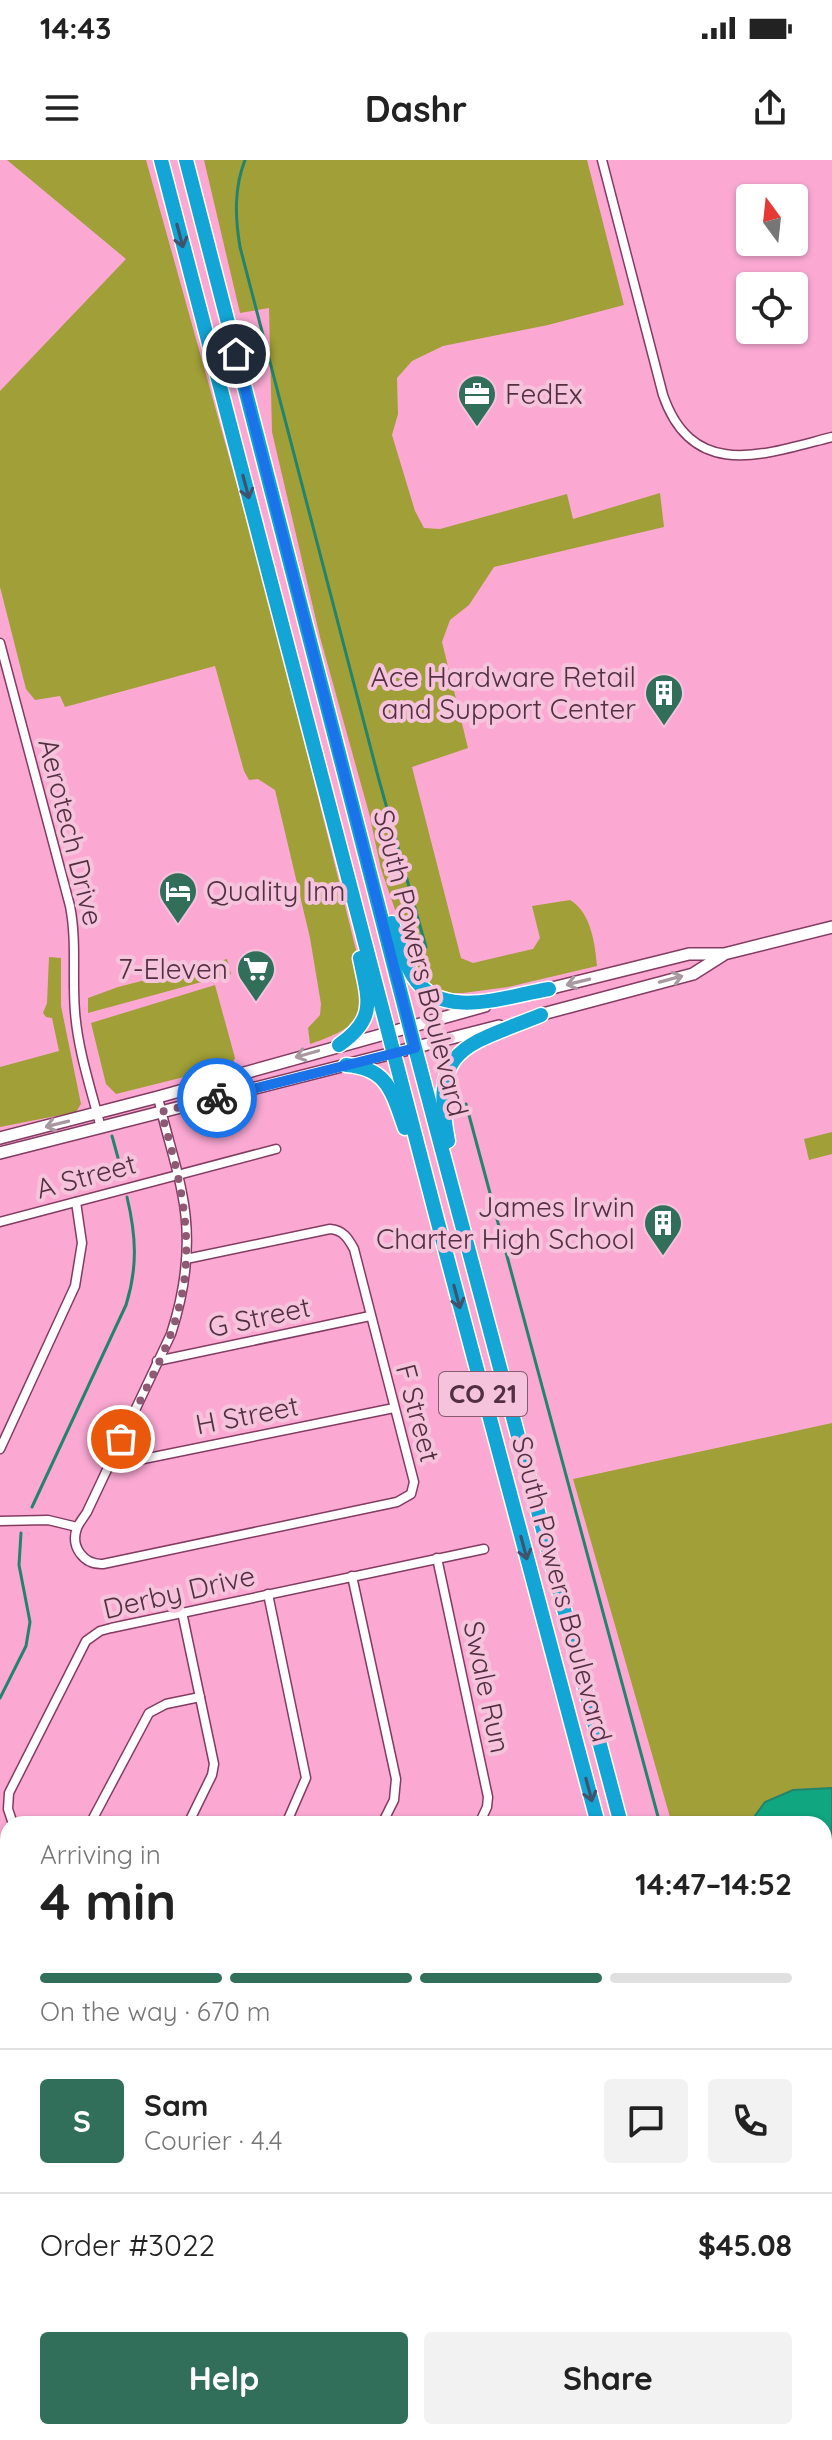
<!DOCTYPE html>
<html lang="en">
<head>
<meta charset="utf-8">
<style>
	:root { --surface:#fff; --page:#f2f2f2; --text:#222; --muted:#767676; --line:#e0e0e0; --accent:#326f5a }
	body { margin:0; font-family:Quicksand,sans-serif; background:var(--page); color:var(--text); height:100vh; display:flex; flex-direction:column; font-size:30px; white-space:nowrap }
	* { box-sizing:border-box; margin:0 }
	p { font-size:26px; color:var(--muted) }
	.icon { flex:none; width:44px; height:44px; fill:none; stroke:currentColor; stroke-width:2; stroke-linecap:round; stroke-linejoin:round }
	.map { position:relative; flex:1; overflow:hidden }
	.panel { position:absolute; left:0px; top:1656px; width:832px; height:624px; display:flex; flex-direction:column; background:var(--surface); border-radius:24px 24px 0 0; box-shadow:0 2px 6px #0004 }
	.panel>* { flex:none }
	.needle { width:52px; rotate:345deg }
	.buttons { position:absolute; left:736px; top:24px; display:grid; gap:16px }
	.buttons a { display:grid; place-items:center; width:72px; height:72px; border-radius:8px; background:var(--surface); box-shadow:0 2px 6px #0004; font-size:40px }
	.pin { position:absolute; display:grid; place-items:center; width:68px; height:68px; color:#fff; margin:-34px; border:4px solid #fff; border-radius:50%; box-shadow:0 2px 8px #0007 }
	.courier { position:absolute; display:grid; place-items:center; width:80px; height:80px; margin:-40px; border:6px solid #1a73e8; border-radius:50%; background:#fff; color:#222; box-shadow:0 2px 10px #0007 }
	.headline em { font-style:normal; font-weight:700 }
	.headline div { display:flex; flex-direction:column-reverse }
	.headline { display:flex; align-items:center; justify-content:space-between; height:136px; padding:0 40px }
	h1 { font-size:52px; font-weight:700; line-height:60px }
	.bar { display:grid; grid-template-columns:repeat(4,1fr); gap:12px 8px; align-content:center; height:96px; padding:0 40px }
	.bar i { height:10px; border-radius:6px; background:var(--line) }
	.bar .on { background:var(--accent) }
	.bar p { grid-column:span 4 }
	.line { display:flex; align-items:center; gap:20px; padding:0 40px; border-top:2px solid var(--line) }
	.line div { flex:1 }
	.round { display:grid; place-items:center; flex:none; width:84px; height:84px; border-radius:8px; background:var(--page) }
	.primary-button { display:flex; gap:16px; margin-top:auto; padding:16px 40px }
	.primary-button a { flex:1; height:92px; border-radius:8px; background:var(--accent); color:#fff; font-size:32px; font-weight:700; line-height:92px; text-align:center }
	.primary-button a+a { background:var(--page); color:var(--text) }
	.status { display:flex; justify-content:space-between; align-items:center; height:56px; padding:0 40px; background:var(--surface); direction:ltr }
	.status svg { height:22px; fill:currentColor }
	header { display:flex; justify-content:space-between; align-items:center; height:104px; padding:0 40px; background:var(--surface); font-size:36px; font-weight:700 }
	.map>svg:first-child { display:block }
</style>
</head>
<body>
<div class="status"><b>14:43</b><svg viewBox="0 0 49 12"><path d="M0 12V9h3v3zM5 12V6h3v6zM10 12V3h3v9zM15 12V0h3v12zM26 1h20v11H26zM47 4h2v5h-2z"/></svg></div>
<header><svg class="icon" aria-label="menu" viewBox="0 0 24 24"><path d="M4 6h16M4 12h16M4 18h16"/></svg>Dashr<svg class="icon" aria-label="share" viewBox="0 0 24 24"><path d="M12 15V3M7 8l5-5 5 5M5 13v7h14v-7"/></svg></header>
<div class="map">
<svg width="832" height="2280" viewBox="0 0 832 2280">
	<rect width="100%" height="100%" fill="#fba9d3"/>
	<!-- green -->
	<g fill="#a19f37">
		<path d="M7 0H146L268 436 357 794C366 850 370 864 310 884L308 868 320 855 321 844 310 778 275 630 258 619 249 620 244 611 215 506 65 547 60 536 35 540 26 529 0 427V231L126 99Z"/>
		<path d="M204 0H587L624 145 548 165 443 186 412 201 397 218 398 254 392 275 415 351 424 368 440 369 567 334 573 359 660 333 664 367 494 407 469 445 450 460 442 482 468 588 412 607 461 798 473 803 533 789 540 778 532 746 570 740C591 752 595 784 597 806L508 827 463 833H444L427 823 412 799 381 709 369 653 320 477 272 272 269 148 240 153Z"/>
		<path d="M49 797 61 798V846L81 944 76 952 0 967V907L59 891 52 858 46 857 43 853 47 843Z"/>
		<path d="M227 799 231 814 88 853V838L118 827Z"/>
		<path d="M215 825 235 898 232 905 116 934 106 924 91 863Z"/>
		<path d="M832 972V994L809 1000 804 979Z"/>
		<path d="M832 1263V1628L793 1630 765 1642 749 1664H672L573 1319Z"/>
		<path d="M0 1716 8 1720V2049L0 2014Z"/>
		<path d="M824 2252 832 2263V2280H783L782 2272H824Z"/>
	</g>
	<!-- water -->
	<path fill="#10a67f" stroke="#24836c" stroke-width="2" d="M832 1628V2153L824 2142V1664H749L765 1642 793 1630Z"/>
	<g fill="none" stroke-linecap="round" stroke-linejoin="round">
		<!-- stream -->
		<g stroke="#24836c" stroke-width="3">
			<path d="M245 0C234 28 235 57 240 87L379 620 426 787"/>
			<path d="M466 944 660 1664"/>
			<path d="M112 976 123 1016"/>
			<path d="M32 1347 126 1145C138 1107 136 1075 127 1037"/>
			<path d="M0 1538 26 1486 30 1462 19 1405 21 1373"/>
		</g>
		<!-- street casing -->
		<g stroke="#833b62" stroke-width="11">
			<g id="street">
				<path d="M602 0 663 235C693 322 765 294 832 277"/>
				<path d="M0 483 70 746C77 782 72 816 75 852 78 891 91 929 101 968"/>
				<path d="M158 937C165 970 176 1001 182 1033 192 1081 186 1128 171 1174L87 1352C84 1357 79 1363 77 1368 70 1387 84 1405 103 1404L397 1342 411 1334 414 1322 354 1089C348 1078 343 1070 330 1069L186 1099"/>
				<path d="M0 1062 276 989"/>
				<path d="M157 1201 370 1156"/>
				<path d="M0 1289 75 1126 82 1083 76 1042"/>
				<path d="M109 1306 394 1248"/>
				<path d="M0 1361 48 1360 77 1367"/>
				<path d="M437 1398 488 1637 487 1647 479 1664"/>
				<path d="M352 1416 396 1619 394 1640 382 1664"/>
				<path d="M268 1434 306 1618 286 1664"/>
				<path d="M182 1452 214 1604 212 1615 188 1664"/>
				<path d="M13 1664 8 1649 9 1633 86 1481 100 1471 111 1468 484 1389"/>
				<path d="M90 1664 149 1553 166 1544 200 1537"/>
				<path d="M0 2178 8 2176"/>
				<path d="M0 2239 8 2280"/>
				<path d="M393 2272 394 2280"/>
				<path d="M599 2272 601 2280"/>
				<path d="M740 2272 743 2280"/>
				<path d="M24 2280 61 2272"/>
				<path d="M512 2280 549 2272"/>
			</g>
		</g>
		<!-- secondary casing -->
		<g stroke="#833b62" stroke-width="14">
			<g id="secondary">
				<path d="M544 830 689 794H724L832 767"/>
				<path d="M535 856 693 814 723 795"/>
				<path d="M0 978 158 937 485 846"/>
				<path d="M0 993 499 866"/>
			</g>
		</g>
		<!-- highway casing -->
		<g stroke="#fff" stroke-width="17">
			<g id="highway">
				<path d="M161 0 438 1063 598 1664"/>
				<path d="M186 0 415 888 621 1664"/>
				<path d="M392 763C398 781 403 800 413 816 441 862 506 836 549 829"/>
				<path d="M339 885C378 858 368 839 360 798"/>
				<path d="M346 905C388 908 392 932 405 968"/>
				<path d="M448 981C430 886 465 886 541 855"/>
				<path d="M824 2194 832 2204"/>
				<path d="M824 2244 832 2254"/>
			</g>
		</g>
		<!-- street -->
		<use href="#street" stroke="#fff" stroke-width="8"/>
		<!-- secondary -->
		<use href="#secondary" stroke="#fff" stroke-width="11"/>
		<!-- highway -->
		<use href="#highway" stroke="#13a5d5" stroke-width="14"/>
	</g>
	<!-- one-way arrows -->
	<defs><path id="oneway-shaft" d="M-6 0H5M1.5-3L5.5 0L1.5 3" fill="none" stroke-width="1.6" stroke-linecap="round" stroke-linejoin="round" transform="scale(2)"/></defs>
	<g stroke="#3f536d">
		<use href="#oneway-shaft" transform="translate(180 76) rotate(75)"/>
		<use href="#oneway-shaft" transform="translate(246 327) rotate(75)"/>
		<use href="#oneway-shaft" transform="translate(457 1137) rotate(75)"/>
		<use href="#oneway-shaft" transform="translate(524 1388) rotate(75)"/>
		<use href="#oneway-shaft" transform="translate(589 1630) rotate(75)"/>
	</g>
	<g stroke="#a898a0">
		<use href="#oneway-shaft" transform="translate(671 819) rotate(-15)"/>
		<use href="#oneway-shaft" transform="translate(578 822) rotate(166)"/>
		<use href="#oneway-shaft" transform="translate(307 894) rotate(164)"/>
		<use href="#oneway-shaft" transform="translate(57 964) rotate(166)"/>
	</g>
	<g fill="none" stroke-linecap="round" stroke-linejoin="round">
		<!-- done -->
		<path stroke="#8d5a74" stroke-width="8" stroke-dasharray="0 14.4" d="M121 1279C140 1239 167 1194 178 1151 197 1083 180 1017 161 952L217 938"/>
		<!-- route -->
		<path stroke="#1a73e8" stroke-width="10" d="M217 938 415 888 236 194"/>
	</g>
	<!-- icons -->
	<defs>
		<g id="office-pin" transform="scale(2)"><path d="M0 17L-7.5 6A9.5 9.5 0 1 1 7.5 6Z" fill="#326f5a" stroke="#f5c3db"/><path d="M-6-3h4V-5.5h4V-3h4V5H-6ZM-1-4.5V-3h2v-1.5ZM-6 0V1H6V0Z" fill="#fff"/></g>
		<g id="building-pin" transform="scale(2)"><path d="M0 17L-7.5 6A9.5 9.5 0 1 1 7.5 6Z" fill="#326f5a" stroke="#f5c3db"/><path d="M-4-6H4V6H1V3H-1V6H-4ZM-2.5-4.3h1.7v1.8h-1.7ZM.8-4.3h1.7v1.8H.8ZM-2.5-1h1.7V.8h-1.7ZM.8-1h1.7V.8H.8Z" fill="#fff"/></g>
		<g id="hotel-pin" transform="scale(2)"><path d="M0 17L-7.5 6A9.5 9.5 0 1 1 7.5 6Z" fill="#326f5a" stroke="#f5c3db"/><path d="M-6-4.5h1.5V1H6V5H4.5V3h-9V5H-6ZM-4 0a1.8 1.8 0 1 1 3.6 0ZM.5 0V-2.5h3Q6-2.5 6 0Z" fill="#fff"/></g>
		<g id="supermarket-pin" transform="scale(2)"><path d="M0 17L-7.5 6A9.5 9.5 0 1 1 7.5 6Z" fill="#326f5a" stroke="#f5c3db"/><path d="M-6-5.5h2.5l.6 2H6L4.5 2H-2.5L-4.4-4H-6ZM-1.5 3.2a1.3 1.3 0 1 0 .1 0ZM3 3.2a1.3 1.3 0 1 0 .1 0Z" fill="#fff"/></g>
	</defs>
	<g fill-rule="evenodd">
		<use href="#office-pin" x="477" y="234"/>
		<use href="#building-pin" x="664" y="533"/>
		<use href="#hotel-pin" x="178" y="731"/>
		<use href="#supermarket-pin" x="256" y="809"/>
		<use href="#building-pin" x="663" y="1063"/>
	</g>
	<g text-anchor="middle" stroke-width="8" stroke-linejoin="round" paint-order="stroke">
		<!-- shield labels -->
		<rect fill="#f5c3db" stroke="#835c6f" stroke-width="2" x="439" y="1212" width="88" height="44" rx="6"/>
		<g font-size="26" font-weight="bold" fill="#523041">
			<text x="483" y="1243">CO 21</text>
		</g>
		<!-- poi labels -->
		<g font-size="28" fill="#523041" stroke="#f5c3db" text-anchor="end">
			<text x="505" y="244" text-anchor="start">FedEx</text>
			<text x="636" y="527">Ace Hardware Retail<tspan x="636" dy="32">and Support Center</tspan></text>
			<text x="206" y="741" text-anchor="start">Quality Inn</text>
			<text x="228" y="819">7-Eleven</text>
			<text x="635" y="1057">James Irwin<tspan x="635" dy="32">Charter High School</tspan></text>
		</g>
		<!-- street labels -->
		<g font-size="28" fill="#523041" stroke="#f5c3db">
			<text transform="translate(71 672) rotate(76)" y="10">Aerotech Drive</text>
			<text transform="translate(421 803) rotate(76)" y="10">South Powers Boulevard</text>
			<text transform="translate(86 1016) rotate(-15)" y="10">A Street</text>
			<text transform="translate(259 1157) rotate(-12)" y="10">G Street</text>
			<text transform="translate(418 1253) rotate(75)" y="10">F Street</text>
			<text transform="translate(247 1255) rotate(-11)" y="10">H Street</text>
			<text transform="translate(562 1429) rotate(75)" y="10">South Powers Boulevard</text>
			<text transform="translate(179 1432) rotate(-13)" y="10">Derby Drive</text>
			<text transform="translate(487 1527) rotate(78)" y="10">Swale Run</text>
		</g>
	</g>
</svg>
<div class="buttons">
<a><svg class="needle" viewBox="-14 -14 28 28"><path d="M0-13l5 13h-10z" fill="#e53935"/><path d="M0 13l5-13h-10z" fill="#767676"/></svg></a>
<a><svg class="icon" aria-label="locate" viewBox="0 0 24 24"><circle cx="12" cy="12" r="6"/><path d="M12 2v4M12 18v4M2 12h4M18 12h4"/></svg></a>
</div>
<div class="pin" style="left:121px;top:1279px;background:#ea580c"><svg class="icon" aria-label="bag" viewBox="0 0 24 24"><path d="M5 8h14l-1 12H6zM9 8a3 3 0 0 1 6 0"/></svg></div>
<div class="pin" style="left:236px;top:194px;background:#1f2937"><svg class="icon" aria-label="home" viewBox="0 0 24 24"><path d="M3 11l9-7 9 7M6 9v11h12V9"/></svg></div>
<div class="courier" style="left:217px;top:938px"><svg class="icon" aria-label="bike" viewBox="0 0 24 24"><circle cx="6" cy="16" r="4"/><circle cx="18" cy="16" r="4"/><path d="M6 16l4-8h5l3 8M10 8l3 8H6M13 5h3"/></svg></div>
<section class="panel">
<div class="headline"><div><h1>4 min</h1><p>Arriving in</p></div><em>14:47–14:52</em></div>
<div class="bar"><i class="on"></i><i class="on"></i><i class="on"></i><i></i><p>On the way · 670 m</p></div>
<div class="line" style="height:144px"><b class="round" style="background:var(--accent);color:#fff">S</b><div><b>Sam</b><p>Courier · 4.4</p></div><a class="round"><svg class="icon" aria-label="chat" viewBox="0 0 24 24"><path d="M4 5h16v11H9l-5 4z"/></svg></a><a class="round"><svg class="icon" aria-label="phone" viewBox="0 0 24 24"><path d="M5 4h4l2 5-3 2q2 4 5 5l2-3 5 2v4C11 20 4 13 5 4z"/></svg></a></div>
<div class="line" style="height:104px"><div>Order #3022</div><b>$45.08</b></div>
<div class="primary-button"><a>Help</a><a>Share</a></div>
</section>
</div>
</body>
</html>
